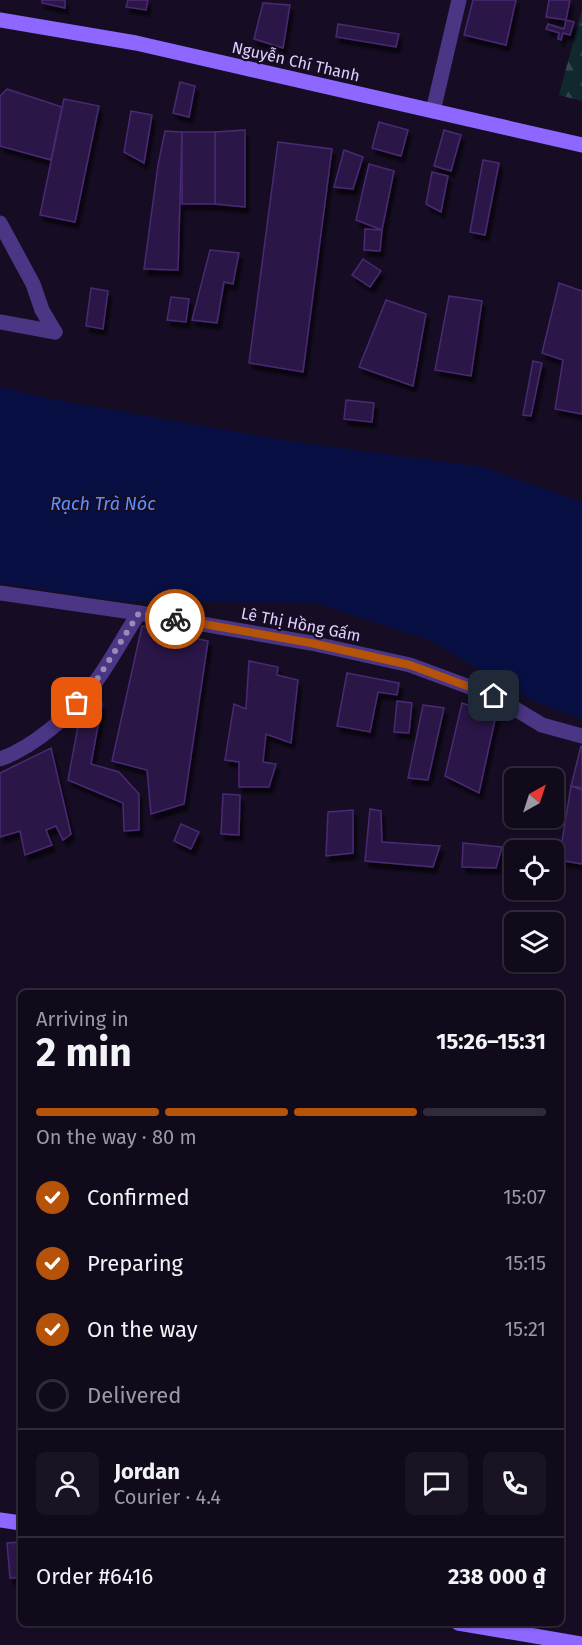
<!DOCTYPE html>
<html lang="en">
<head>
<meta charset="utf-8">
<style>
	:root { --surface:#100a1b; --page:#191324; --text:#f1f3f6; --muted:#9c9aa3; --line:#302b3a; --accent:#b45309 }
	body { margin:0; font-family:"Fira Sans",sans-serif; background:var(--page); color:var(--text); height:100vh; display:flex; flex-direction:column; font-size:22px; white-space:nowrap }
	* { box-sizing:border-box; margin:0 }
	p { font-size:20px; color:var(--muted) }
	.icon { flex:none; width:33px; height:33px; fill:none; stroke:currentColor; stroke-width:2; stroke-linecap:round; stroke-linejoin:round }
	.map { position:relative; flex:1; overflow:hidden }
	.details { position:absolute; left:18px; top:990px; width:546px; height:636px; display:flex; flex-direction:column; background:var(--surface); border-radius:9px; box-shadow:0 2px 4px #0004,0 0 0 2px var(--line) }
	.details>* { flex:none }
	.needle { width:39px; rotate:39deg }
	.controls { position:absolute; left:504px; top:768px; display:grid; gap:12px }
	.controls a { display:grid; place-items:center; width:60px; height:60px; border-radius:9px; background:var(--surface); box-shadow:0 2px 4px #0004,0 0 0 2px var(--line); font-size:30px }
	.pin { position:absolute; display:grid; place-items:center; width:51px; height:51px; color:#fff; margin:-26px; border-radius:12px; box-shadow:0 3px 9px #0006 }
	.courier { position:absolute; display:grid; place-items:center; width:60px; height:60px; margin:-30px; border:4px solid #b45309; border-radius:50%; background:#fff; color:#222; box-shadow:0 2px 8px #0007 }
	.head em { font-style:normal; font-weight:700 }
	.head div { display:flex; flex-direction:column-reverse }
	.head { display:flex; align-items:center; justify-content:space-between; height:102px; padding:0 18px }
	h1 { font-size:39px; font-weight:700; line-height:45px }
	.bar { display:grid; grid-template-columns:repeat(4,1fr); gap:9px 6px; align-content:center; height:72px; padding:0 18px }
	.bar i { height:8px; border-radius:4px; background:var(--line) }
	.bar .selected { background:var(--accent) }
	.bar p { grid-column:span 4 }
	.line { display:flex; align-items:center; gap:15px; padding:0 18px; border-top:2px solid var(--line) }
	.line div { flex:1 }
	.round { display:grid; place-items:center; flex:none; width:63px; height:63px; border-radius:9px; background:var(--page) }
	ol { padding:0 18px; list-style:none }
	li { display:flex; align-items:center; gap:18px; height:66px }
	li p { margin-inline-start:auto }
	li .icon { padding:6px; border-radius:50%; background:var(--accent); color:#fff; stroke-width:4 }
	li:last-child { color:var(--muted) }
	li i { width:33px; height:33px; border:3px solid var(--line); border-radius:50% }
	.map>svg:first-child { display:block }
</style>
</head>
<body>
<div class="map">
<svg width="582" height="1645" viewBox="0 0 582 1645">
	<defs>
		<pattern id="forest-firs" width="22" height="20" patternUnits="userSpaceOnUse" patternTransform="scale(1.5)"><rect width="22" height="20" fill="#10292e"/><path d="M5 1l3.5 6h-7zM16 11l3.5 6h-7z" fill="#32474d"/></pattern>
		<filter id="shadow"><feDropShadow dx="3.5" dy="6" stdDeviation="1.5" flood-color="#0009"/></filter>
	</defs>
	<rect width="100%" height="100%" fill="#160d24"/>
	<!-- forest -->
	<path fill="url(#forest-firs)" d="M582 9V101L559 95Z"/>
	<!-- water -->
	<path fill="#081043" d="M0 387 46 398 283 440 483 467 582 502V719L534 701 429 640 315 603 120 601 0 583Z"/>
	<!-- building -->
	<g fill="#2c1846" stroke="#492973" stroke-width="1.5" filter="url(#shadow)">
		<path d="M42 0H65V8L42 3Z"/>
		<path d="M128 0H148L146 10 126 7Z"/>
		<path d="M473 0H516L506 45 464 35Z"/>
		<path d="M549 0H570L566 20 546 17Z"/>
		<path d="M263 3 290 5 283 48 254 39Z"/>
		<path d="M566 20 574 22 570 35 563 33 561 40 558 39 559 33 546 29 548 24 564 29Z"/>
		<path d="M338 24 399 34 396 47 336 37Z"/>
		<path d="M180 82 195 86 189 117 173 113Z"/>
		<path d="M7 89 62 107 51 160 0 146V96Z"/>
		<path d="M64 99 99 106 75 222 40 215Z"/>
		<path d="M131 111 152 115 144 163 124 152Z"/>
		<path d="M379 122 408 130 401 156 372 148Z"/>
		<path d="M245 130V207L215 204V132Z"/>
		<path d="M444 130 461 135 451 171 434 166Z"/>
		<path d="M165 131 182 132 178 270 144 269 158 165Z"/>
		<rect x="182" y="132" width="33" height="72"/>
		<path d="M278 142 332 149 303 372 249 363Z"/>
		<path d="M344 150 363 157 353 189 334 187Z"/>
		<path d="M483 160 499 163 485 235 470 232Z"/>
		<path d="M369 164 394 171 382 230 356 220Z"/>
		<path d="M432 172 448 176 441 212 426 204Z"/>
		<path d="M365 229 382 230 380 251 364 250Z"/>
		<path d="M210 250 239 253 233 284 224 282 217 323 192 320Z"/>
		<path d="M363 259 381 271 370 287 352 275Z"/>
		<path d="M559 283 582 291V414L555 409 563 360 542 353Z"/>
		<path d="M91 288 108 291 103 329 86 326Z"/>
		<path d="M449 296 482 301 471 376 435 370Z"/>
		<path d="M171 297 189 299 186 322 167 320Z"/>
		<path d="M386 300 426 314 413 386 359 367Z"/>
		<path d="M533 361 542 363 531 416 523 415Z"/>
		<path d="M346 400 374 403 372 422 344 419Z"/>
		<path d="M142 626 208 641 184 804 151 814 147 770 112 761Z"/>
		<path d="M249 661 278 667 277 675 298 680 291 743 266 734 263 762 276 764 269 787H239V762L225 760 234 704 246 709Z"/>
		<path d="M347 673 399 683 397 695 378 692 370 732 337 726Z"/>
		<path d="M397 701 412 703 409 733 394 732Z"/>
		<path d="M462 703 496 715 479 793 445 776Z"/>
		<path d="M102 704 91 764 119 772 139 794V830L124 831 123 803 68 780 81 710Z"/>
		<path d="M423 705 444 708 428 780 408 778Z"/>
		<path d="M581 746H582V788L571 786Z"/>
		<path d="M51 748 71 834 63 840 56 826 46 830 52 845 25 855 20 831 0 837V773Z"/>
		<path d="M524 768 551 770 550 778H523Z"/>
		<path d="M571 786 582 790V864L559 860Z"/>
		<path d="M223 794 240 795 239 835 221 834Z"/>
		<path d="M370 809 381 811 382 842 440 846 433 867 365 861Z"/>
		<path d="M353 810V853L326 856 328 812Z"/>
		<path d="M181 824 199 832 191 849 174 841Z"/>
		<path d="M463 843 502 847 496 868 462 867Z"/>
		<path d="M21 1542V1578H10L7 1543Z"/>
	</g>
	<g fill="none" stroke-linecap="round" stroke-linejoin="round">
		<!-- street -->
		<g stroke="#4b3685" stroke-width="15">
			<path d="M433 111 459 0"/>
			<path d="M0 223 33 284 42 310 55 332"/>
			<path d="M0 322 55 332"/>
			<path d="M0 593 139 613 311 643 410 665 494 696 542 725 582 736"/>
			<path d="M0 759C32 748 71 715 91 688 109 665 123 637 139 613"/>
		</g>
		<!-- secondary -->
		<g stroke="#8d67ff" stroke-width="15">
			<path d="M0 20 136 43 582 145"/>
			<path d="M0 1520 21 1523"/>
			<path d="M458 1623 582 1644"/>
		</g>
	</g>
	<g fill="none" stroke-linecap="round" stroke-linejoin="round">
		<!-- done -->
		<path stroke="#998cb2" stroke-width="6" stroke-dasharray="0 10.8" d="M77 703 91 689 139 613 175 619"/>
		<!-- route -->
		<path stroke="#b45309" stroke-width="8" d="M175 619 311 643 410 665 494 696"/>
	</g>
	<g text-anchor="middle" stroke-width="4.5" stroke-linejoin="round" paint-order="stroke">
		<!-- street labels -->
		<g font-size="16" fill="#e0d0ff" stroke="#160d24">
			<text transform="translate(296 61) rotate(13)" y="6">Nguyễn Chí Thanh</text>
			<text transform="translate(301 624) rotate(11)" y="6">Lê Thị Hồng Gấm</text>
		</g>
		<!-- water labels -->
		<g font-size="18" font-style="italic" fill="#5e90ff" stroke="#160d24">
			<text x="103" y="510">Rạch Trà Nóc</text>
		</g>
	</g>
</svg>
<div class="controls">
<a><svg class="needle" viewBox="-14 -14 28 28"><path d="M0-13l5 13h-10z" fill="#e53935"/><path d="M0 13l5-13h-10z" fill="#9c9aa3"/></svg></a>
<a><svg class="icon" aria-label="locate" viewBox="0 0 24 24"><circle cx="12" cy="12" r="6"/><path d="M12 2v4M12 18v4M2 12h4M18 12h4"/></svg></a>
<a><svg class="icon" aria-label="layers" viewBox="0 0 24 24"><path d="M12 4l9 5-9 5-9-5zM3 14l9 5 9-5"/></svg></a>
</div>
<div class="pin" style="left:77px;top:703px;background:#ea580c"><svg class="icon" aria-label="bag" viewBox="0 0 24 24"><path d="M5 8h14l-1 12H6zM9 8a3 3 0 0 1 6 0"/></svg></div>
<div class="pin" style="left:494px;top:696px;background:#1f2937"><svg class="icon" aria-label="home" viewBox="0 0 24 24"><path d="M3 11l9-7 9 7M6 9v11h12V9"/></svg></div>
<div class="courier" style="left:175px;top:619px"><svg class="icon" aria-label="bike" viewBox="0 0 24 24"><circle cx="6" cy="16" r="4"/><circle cx="18" cy="16" r="4"/><path d="M6 16l4-8h5l3 8M10 8l3 8H6M13 5h3"/></svg></div>
<section class="details">
<div class="head"><div><h1>2 min</h1><p>Arriving in</p></div><em>15:26–15:31</em></div>
<div class="bar"><i class="selected"></i><i class="selected"></i><i class="selected"></i><i></i><p>On the way · 80 m</p></div>
<ol>
<li><svg class="icon" aria-label="check" viewBox="0 0 24 24"><path d="M5 12l5 5 9-10"/></svg>Confirmed<p>15:07</p></li>
<li><svg class="icon" aria-label="check" viewBox="0 0 24 24"><path d="M5 12l5 5 9-10"/></svg>Preparing<p>15:15</p></li>
<li><svg class="icon" aria-label="check" viewBox="0 0 24 24"><path d="M5 12l5 5 9-10"/></svg>On the way<p>15:21</p></li>
<li><i></i>Delivered</li>
</ol>
<div class="line" style="height:108px"><a class="round"><svg class="icon" aria-label="person" viewBox="0 0 24 24"><circle cx="12" cy="8" r="4"/><path d="M4 21q1-7 8-7t8 7"/></svg></a><div><b>Jordan</b><p>Courier · 4.4</p></div><a class="round"><svg class="icon" aria-label="chat" viewBox="0 0 24 24"><path d="M4 5h16v11H9l-5 4z"/></svg></a><a class="round"><svg class="icon" aria-label="phone" viewBox="0 0 24 24"><path d="M5 4h4l2 5-3 2q2 4 5 5l2-3 5 2v4C11 20 4 13 5 4z"/></svg></a></div>
<div class="line" style="height:78px"><div>Order #6416</div><b>238 000 ₫</b></div>
</section>
</div>
</body>
</html>
